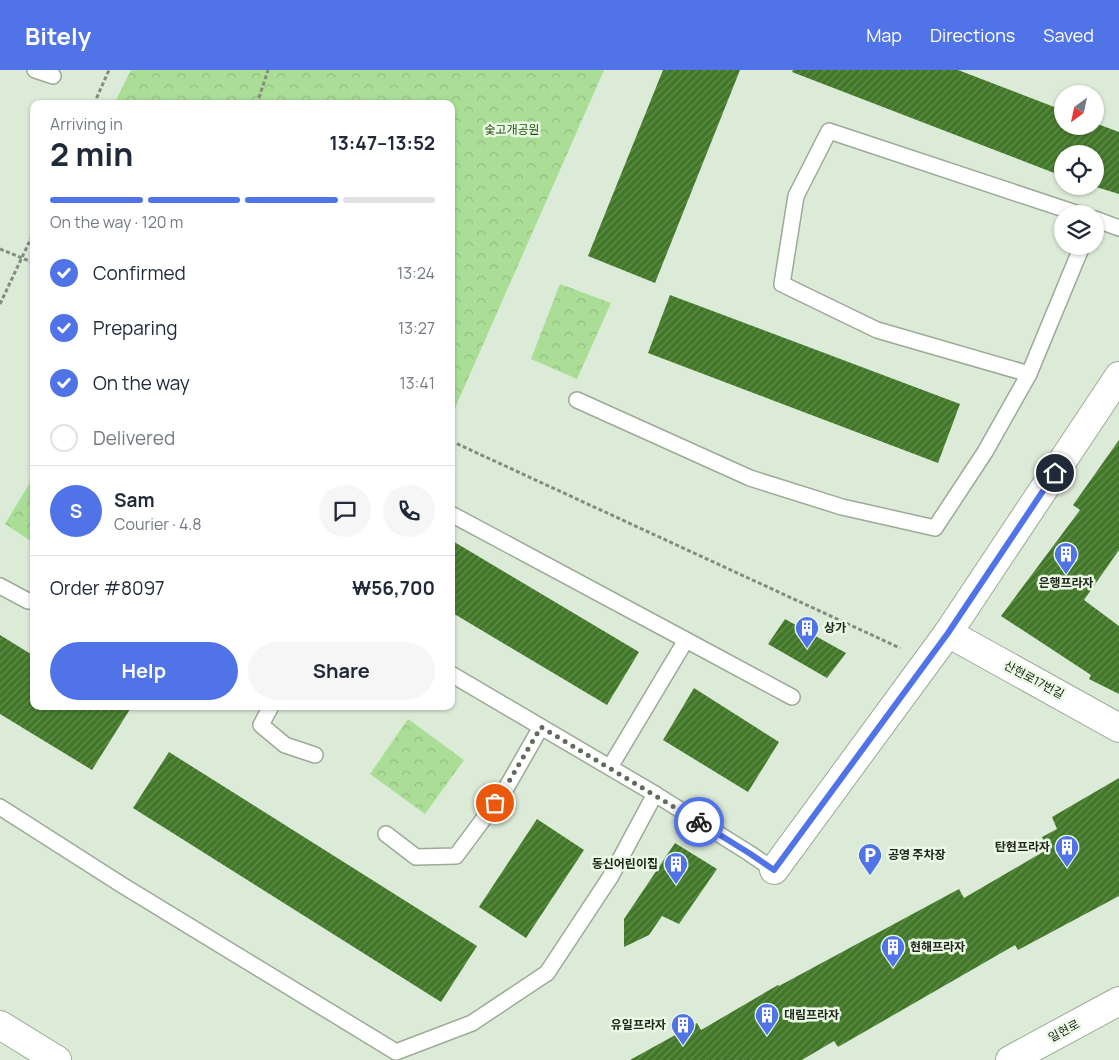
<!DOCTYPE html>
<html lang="en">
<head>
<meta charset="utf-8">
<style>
	:root { --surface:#fff; --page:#f6f6f7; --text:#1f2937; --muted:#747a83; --line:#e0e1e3; --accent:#5074e8 }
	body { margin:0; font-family:Manrope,"Noto Sans KR",sans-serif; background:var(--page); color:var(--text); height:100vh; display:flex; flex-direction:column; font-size:19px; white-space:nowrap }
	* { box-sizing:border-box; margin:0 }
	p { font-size:16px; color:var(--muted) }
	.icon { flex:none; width:28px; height:28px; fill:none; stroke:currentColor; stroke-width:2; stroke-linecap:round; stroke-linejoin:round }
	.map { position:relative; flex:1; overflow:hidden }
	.sheet { position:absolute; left:30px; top:30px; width:425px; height:610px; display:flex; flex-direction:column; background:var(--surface); border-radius:10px; box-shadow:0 1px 4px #0004 }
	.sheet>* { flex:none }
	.needle { width:32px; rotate:213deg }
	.controls { position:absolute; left:1054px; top:15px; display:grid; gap:10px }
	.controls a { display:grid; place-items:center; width:50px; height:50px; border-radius:50%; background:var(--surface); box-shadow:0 1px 4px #0004; font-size:25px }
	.pin { position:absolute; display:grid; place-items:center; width:42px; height:42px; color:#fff; margin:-21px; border:2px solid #fff; border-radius:50%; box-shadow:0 1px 5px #0007 }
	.courier { position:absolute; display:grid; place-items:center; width:50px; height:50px; margin:-25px; border:4px solid #5074e8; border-radius:50%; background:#fff; color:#222; box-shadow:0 1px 6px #0007 }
	.overview em { font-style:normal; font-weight:700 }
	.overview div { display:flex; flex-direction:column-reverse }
	.overview { display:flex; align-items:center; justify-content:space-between; height:85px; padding:0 20px }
	h1 { font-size:32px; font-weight:700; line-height:38px }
	.bar { display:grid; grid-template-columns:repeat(4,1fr); gap:8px 5px; align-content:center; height:60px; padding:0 20px }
	.bar i { height:6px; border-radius:4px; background:var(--line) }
	.bar .active { background:var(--accent) }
	.bar p { grid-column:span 4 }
	.line { display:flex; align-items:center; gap:12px; padding:0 20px; border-top:1px solid var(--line) }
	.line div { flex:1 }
	.round { display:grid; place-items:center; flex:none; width:52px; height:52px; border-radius:26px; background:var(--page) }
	ol { padding:0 20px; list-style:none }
	li { display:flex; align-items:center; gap:15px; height:55px }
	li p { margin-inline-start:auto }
	li .icon { padding:5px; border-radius:50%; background:var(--accent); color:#fff; stroke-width:4 }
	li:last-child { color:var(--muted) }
	li i { width:28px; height:28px; border:2px solid var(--line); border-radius:50% }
	.button { display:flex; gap:10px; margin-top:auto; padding:10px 20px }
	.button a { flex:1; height:58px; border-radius:30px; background:var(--accent); color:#fff; font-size:20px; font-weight:700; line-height:58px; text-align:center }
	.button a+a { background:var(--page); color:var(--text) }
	header { display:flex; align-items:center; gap:30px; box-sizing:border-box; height:70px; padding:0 25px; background:var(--accent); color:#fff }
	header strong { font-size:24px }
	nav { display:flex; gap:28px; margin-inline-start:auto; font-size:18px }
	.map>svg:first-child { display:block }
</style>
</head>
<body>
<header>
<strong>Bitely</strong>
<nav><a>Map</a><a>Directions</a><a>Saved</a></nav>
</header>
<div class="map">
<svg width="1119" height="990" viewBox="0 0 1119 990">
	<defs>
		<pattern id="park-crowns" width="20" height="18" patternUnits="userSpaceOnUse" patternTransform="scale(1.25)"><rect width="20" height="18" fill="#aade96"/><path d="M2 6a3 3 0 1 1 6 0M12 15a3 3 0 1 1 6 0" fill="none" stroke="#92be81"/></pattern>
		<pattern id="building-hatch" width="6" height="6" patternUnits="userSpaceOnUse" patternTransform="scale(1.25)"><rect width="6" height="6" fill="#417827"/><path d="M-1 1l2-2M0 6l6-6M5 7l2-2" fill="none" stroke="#668d54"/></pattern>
	</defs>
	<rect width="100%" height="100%" fill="#dcebd7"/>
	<!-- park -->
	<g fill="url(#park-crowns)">
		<path d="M131 0H604L452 345 451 34H114Z"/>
		<path d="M560 214 611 233 577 309 531 289Z"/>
		<path d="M34 406V473L5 454Z"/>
		<path d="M408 649 464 690 425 744 370 704Z"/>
	</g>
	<!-- building -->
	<g fill="url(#building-hatch)">
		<path d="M663 0H740L655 213 588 186Z"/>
		<path d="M793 0H958L1062 40V56H1095V53L1119 62V124L1093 116H1095V84H1062V106L792 2Z"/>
		<path d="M670 225 960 334 938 393 648 283Z"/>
		<path d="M1119 370V480L1084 530 1119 556V624L1089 609 1091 605 1001 546 1080 440 1073 435Z"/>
		<path d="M451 470 639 582 607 635 451 542Z"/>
		<path d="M785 549 846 583 827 608 768 574Z"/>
		<path d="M0 565 34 586V636H132L92 700 0 644Z"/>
		<path d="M694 618 779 672 748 722 663 670Z"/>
		<path d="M169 682 477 876 441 932 133 738Z"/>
		<path d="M1119 708V826L1018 880 1015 875 838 977 834 971 802 990H630L697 953 701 960 778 915 779 916 959 819 964 828 1048 779 1042 767 1057 759 1052 747Z"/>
		<path d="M537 749 584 780 526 868 479 837Z"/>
		<path d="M675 773 717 799 679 854 662 846 649 865 624 877V849Z"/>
	</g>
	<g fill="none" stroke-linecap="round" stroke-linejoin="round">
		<!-- service casing -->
		<g stroke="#9caa97" stroke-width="18">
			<g id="service">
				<path d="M35 0 53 6"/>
				<path d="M1095 149 1119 158"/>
				<path d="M1029 304 1082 176"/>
				<path d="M577 330 750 408 842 437 935 458 985 382 1029 304 877 260 782 214 796 126 829 61 1079 144"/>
				<path d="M451 444 686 570"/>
				<path d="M0 516 28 531 34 530"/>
				<path d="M451 604 655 724 749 783 774 800"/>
				<path d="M271 636 261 655 285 675 315 685"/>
				<path d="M610 697 686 570 792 627"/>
				<path d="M0 737 122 815 396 982 472 953 547 903 611 806 655 724"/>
				<path d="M386 764 416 787 456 786 505 720 541 657"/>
			</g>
		</g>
		<!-- minor casing -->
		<g stroke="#9caa97" stroke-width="30">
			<g id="minor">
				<path d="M948 563 1119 658"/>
				<path d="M774 800 948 563 1119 306"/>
			</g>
		</g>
		<!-- secondary casing -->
		<g stroke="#9caa97" stroke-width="30">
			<g id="secondary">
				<path d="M0 955 57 990"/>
				<path d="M1010 990 1119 931"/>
			</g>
		</g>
		<!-- path -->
		<g stroke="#838d7f" stroke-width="3" stroke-dasharray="4 2.5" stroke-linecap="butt">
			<path d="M94 34 109 0"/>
			<path d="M257 34 268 0"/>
			<path d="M0 179 34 193"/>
			<path d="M0 234 34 162"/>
			<path d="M451 371 900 578"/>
		</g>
		<!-- service -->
		<use href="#service" stroke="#fff" stroke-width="15"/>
		<!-- minor -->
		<use href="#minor" stroke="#fff" stroke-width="28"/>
		<!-- secondary -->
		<use href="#secondary" stroke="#fff" stroke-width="28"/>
	</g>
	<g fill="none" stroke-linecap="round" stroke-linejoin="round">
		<!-- done -->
		<path stroke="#626b5f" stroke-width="5" stroke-dasharray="0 9" d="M495 733 504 720 541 657 699 752"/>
		<!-- route -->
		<path stroke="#5074e8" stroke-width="6" d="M699 752 749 783 774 800 948 563 1055 403"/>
	</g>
	<!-- icons -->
	<defs>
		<g id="building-pin" transform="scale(1.25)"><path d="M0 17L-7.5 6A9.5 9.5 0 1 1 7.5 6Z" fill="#5074e8" stroke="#eaf9e4"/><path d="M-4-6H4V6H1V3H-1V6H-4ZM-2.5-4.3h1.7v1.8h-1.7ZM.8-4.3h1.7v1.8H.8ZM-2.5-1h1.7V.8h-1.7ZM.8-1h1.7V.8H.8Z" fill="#fff"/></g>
		<g id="parking-pin" transform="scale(1.25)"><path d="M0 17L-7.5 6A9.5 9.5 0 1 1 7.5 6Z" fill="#5074e8" stroke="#eaf9e4"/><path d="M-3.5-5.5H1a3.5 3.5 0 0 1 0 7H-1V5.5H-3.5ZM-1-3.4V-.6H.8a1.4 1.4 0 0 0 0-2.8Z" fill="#fff"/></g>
	</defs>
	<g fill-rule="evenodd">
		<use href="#building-pin" x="1066" y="484"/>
		<use href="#building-pin" x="807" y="558"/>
		<use href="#building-pin" x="1067" y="777"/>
		<use href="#parking-pin" x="870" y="785"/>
		<use href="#building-pin" x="676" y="794"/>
		<use href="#building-pin" x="893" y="877"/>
		<use href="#building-pin" x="767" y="945"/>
		<use href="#building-pin" x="683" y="955"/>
	</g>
	<g text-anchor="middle" stroke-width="5" stroke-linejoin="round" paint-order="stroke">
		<!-- park labels -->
		<g font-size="12" fill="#284e16" stroke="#eaf9e4">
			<text x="512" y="64">숯고개공원</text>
		</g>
		<!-- poi labels -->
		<g font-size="12" font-weight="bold" fill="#20261e" stroke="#eaf9e4" text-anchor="start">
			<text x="1066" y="517" text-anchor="middle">은행프라자</text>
			<text x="824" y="562">상가</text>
			<text x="1050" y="781" text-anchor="end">탄현프라자</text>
			<text x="888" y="789">공영 주차장</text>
			<text x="658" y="798" text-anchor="end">동신어린이집</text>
			<text x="910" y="881">현해프라자</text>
			<text x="784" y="949">대림프라자</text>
			<text x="666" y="959" text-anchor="end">유일프라자</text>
		</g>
		<!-- street labels -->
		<g font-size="12" fill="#20261e" stroke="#eaf9e4">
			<text transform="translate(1034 610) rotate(28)" y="4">산현로17번길</text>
			<text transform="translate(1064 961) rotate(-28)" y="4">일현로</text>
		</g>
	</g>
</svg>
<div class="controls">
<a><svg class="needle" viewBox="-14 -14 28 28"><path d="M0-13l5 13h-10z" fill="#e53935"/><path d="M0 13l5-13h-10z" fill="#747a83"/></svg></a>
<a><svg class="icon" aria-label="locate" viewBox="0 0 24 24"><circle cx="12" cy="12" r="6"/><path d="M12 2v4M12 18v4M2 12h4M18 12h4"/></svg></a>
<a><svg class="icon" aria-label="layers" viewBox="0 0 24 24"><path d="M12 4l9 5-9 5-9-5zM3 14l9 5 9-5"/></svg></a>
</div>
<div class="pin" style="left:495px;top:733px;background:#ea580c"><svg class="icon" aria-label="bag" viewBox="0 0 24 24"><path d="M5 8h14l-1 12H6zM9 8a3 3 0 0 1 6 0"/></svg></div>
<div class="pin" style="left:1055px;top:403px;background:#1f2937"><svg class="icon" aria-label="home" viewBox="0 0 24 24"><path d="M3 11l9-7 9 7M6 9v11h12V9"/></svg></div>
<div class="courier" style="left:699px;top:752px"><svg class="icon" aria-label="bike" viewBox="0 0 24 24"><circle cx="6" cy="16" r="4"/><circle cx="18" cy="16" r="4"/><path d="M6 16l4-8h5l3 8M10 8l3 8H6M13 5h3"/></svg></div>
<section class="sheet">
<div class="overview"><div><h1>2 min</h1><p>Arriving in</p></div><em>13:47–13:52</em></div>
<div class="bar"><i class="active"></i><i class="active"></i><i class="active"></i><i></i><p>On the way · 120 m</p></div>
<ol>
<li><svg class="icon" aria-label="check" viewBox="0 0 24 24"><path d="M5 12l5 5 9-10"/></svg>Confirmed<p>13:24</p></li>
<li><svg class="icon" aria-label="check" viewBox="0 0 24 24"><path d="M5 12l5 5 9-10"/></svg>Preparing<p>13:27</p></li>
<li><svg class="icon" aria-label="check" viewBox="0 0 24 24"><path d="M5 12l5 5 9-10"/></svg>On the way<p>13:41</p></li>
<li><i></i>Delivered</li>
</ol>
<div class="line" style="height:90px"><b class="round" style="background:var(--accent);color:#fff">S</b><div><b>Sam</b><p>Courier · 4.8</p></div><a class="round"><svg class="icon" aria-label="chat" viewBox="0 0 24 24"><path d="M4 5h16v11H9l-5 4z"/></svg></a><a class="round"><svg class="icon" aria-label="phone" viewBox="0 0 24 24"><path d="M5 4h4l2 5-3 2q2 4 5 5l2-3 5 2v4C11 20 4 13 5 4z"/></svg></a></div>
<div class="line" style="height:65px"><div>Order #8097</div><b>₩56,700</b></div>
<div class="button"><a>Help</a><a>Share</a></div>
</section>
</div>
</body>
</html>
